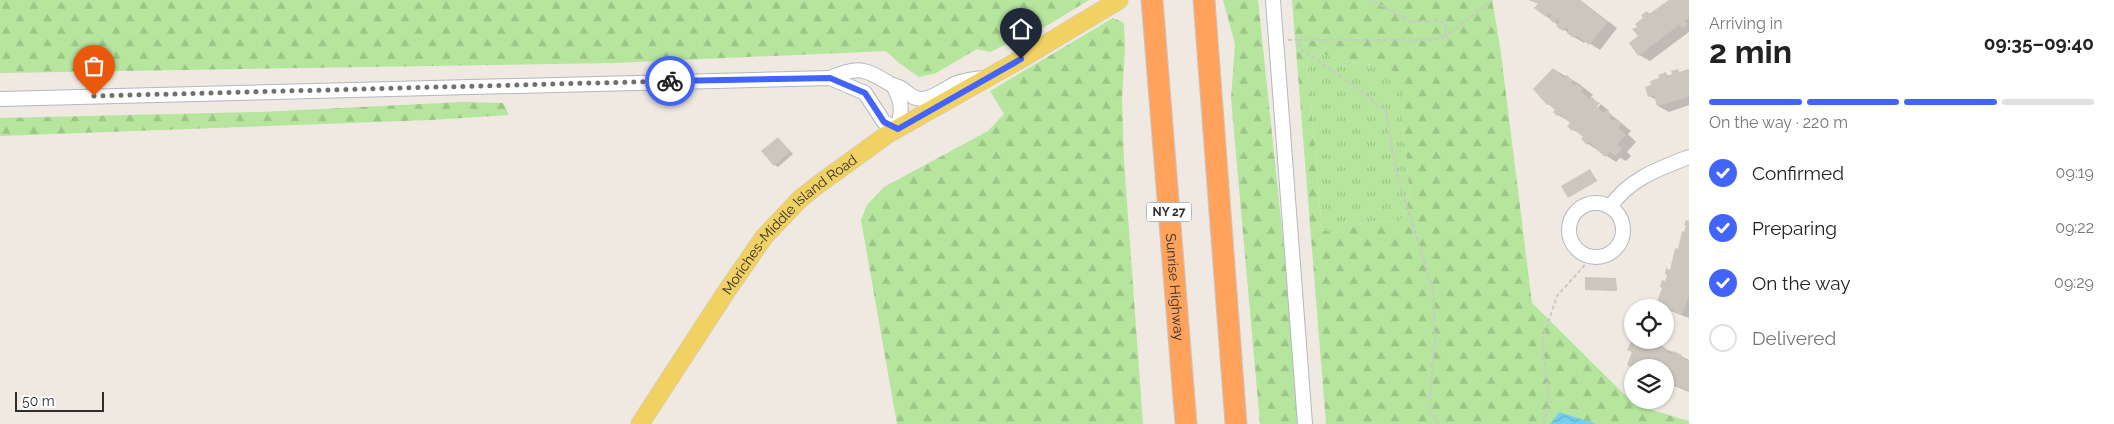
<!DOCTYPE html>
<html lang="en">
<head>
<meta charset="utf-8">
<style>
	:root { --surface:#fff; --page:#f2f2f2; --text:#222; --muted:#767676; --line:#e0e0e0; --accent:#4264fb }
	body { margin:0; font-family:Raleway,sans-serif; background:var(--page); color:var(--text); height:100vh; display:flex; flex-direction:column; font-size:19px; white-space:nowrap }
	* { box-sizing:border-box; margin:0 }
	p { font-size:16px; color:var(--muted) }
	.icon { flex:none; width:28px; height:28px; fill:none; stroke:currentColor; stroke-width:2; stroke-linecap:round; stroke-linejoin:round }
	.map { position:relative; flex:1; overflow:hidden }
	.sheet { display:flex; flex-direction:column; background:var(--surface); width:425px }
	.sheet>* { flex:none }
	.buttons { position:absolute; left:1624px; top:299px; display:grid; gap:10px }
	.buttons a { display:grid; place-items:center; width:50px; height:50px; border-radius:50%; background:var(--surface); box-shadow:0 1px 4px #0004; font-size:25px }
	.scale { position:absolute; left:15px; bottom:12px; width:89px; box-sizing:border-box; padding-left:5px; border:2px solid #2e2e2e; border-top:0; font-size:14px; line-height:18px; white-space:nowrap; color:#2e2e2e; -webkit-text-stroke:4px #fff; paint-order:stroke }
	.pin { position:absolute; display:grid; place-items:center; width:42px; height:42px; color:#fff; margin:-51px -21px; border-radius:50% 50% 50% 0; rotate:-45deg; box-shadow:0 0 5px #0007 }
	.pin .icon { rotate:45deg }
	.courier { position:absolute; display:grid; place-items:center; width:50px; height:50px; margin:-25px; border:4px solid #4264fb; border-radius:50%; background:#fff; color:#222; box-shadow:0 1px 6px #0007 }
	.head em { font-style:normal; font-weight:700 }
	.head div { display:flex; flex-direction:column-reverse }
	.head { display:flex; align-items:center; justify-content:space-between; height:85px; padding:0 20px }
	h1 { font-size:32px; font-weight:700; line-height:38px }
	.bar { display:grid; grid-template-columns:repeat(4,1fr); gap:8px 5px; align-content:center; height:60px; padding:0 20px }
	.bar i { height:6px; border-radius:4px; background:var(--line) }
	.bar .on { background:var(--accent) }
	.bar p { grid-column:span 4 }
	ol { padding:0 20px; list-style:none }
	li { display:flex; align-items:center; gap:15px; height:55px }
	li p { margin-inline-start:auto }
	li .icon { padding:5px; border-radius:50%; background:var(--accent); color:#fff; stroke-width:4 }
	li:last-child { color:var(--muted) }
	li i { width:28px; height:28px; border:2px solid var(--line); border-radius:50% }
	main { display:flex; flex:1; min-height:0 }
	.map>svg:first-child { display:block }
</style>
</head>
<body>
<main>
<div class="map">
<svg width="1689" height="424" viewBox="0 0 1689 424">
	<defs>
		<pattern id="grass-tufts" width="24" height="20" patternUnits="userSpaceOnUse" patternTransform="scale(1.25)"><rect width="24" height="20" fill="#b6e59e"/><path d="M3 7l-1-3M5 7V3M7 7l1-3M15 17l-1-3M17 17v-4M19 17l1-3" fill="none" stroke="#9dc588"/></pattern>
		<pattern id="forest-firs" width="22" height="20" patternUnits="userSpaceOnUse" patternTransform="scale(1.25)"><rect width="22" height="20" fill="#b6e59e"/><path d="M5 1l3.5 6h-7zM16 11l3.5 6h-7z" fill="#9dc588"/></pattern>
		<pattern id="water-waves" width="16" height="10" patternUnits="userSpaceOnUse" patternTransform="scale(1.25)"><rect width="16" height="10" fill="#75cff0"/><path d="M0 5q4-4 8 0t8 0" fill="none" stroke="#66b2ce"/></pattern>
	</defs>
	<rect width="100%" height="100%" fill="#efe9e1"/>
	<!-- grass -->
	<path fill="url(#grass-tufts)" d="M1317 52 1344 61 1380 66 1402 75V114L1410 196 1400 222 1368 221 1336 233 1322 230 1307 58Z"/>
	<!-- forest -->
	<g fill="url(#forest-firs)" fill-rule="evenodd">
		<path d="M0 0H1089L1048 25 990 52 977 49 936 73 919 77 899 63 886 51 613 63 0 73Z"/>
		<path d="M1223 0H1258L1292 325 1299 424H1260L1231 98 1235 44Z"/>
		<path d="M1292 0H1492L1500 46 1532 303 1635 405 1689 421V424H1596L1559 412 1550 424H1326ZM1317 52 1344 61 1380 66 1402 75V114L1410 196 1400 222 1368 221 1336 233 1322 230 1307 58Z"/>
		<path d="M1113 18 1124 23 1125 47 1122 99 1124 161 1143 424H897L861 220 867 205 884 187 988 131 1004 114 990 91Z"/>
		<path d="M462 102 503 103 509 115 431 120 0 136V118L260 112Z"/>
	</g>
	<!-- water -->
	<path fill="url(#water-waves)" d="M1559 412 1591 422 1596 424H1550Z"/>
	<!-- shadow -->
	<g fill="#0003">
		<path d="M1529 0H1580L1617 28 1600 50 1586 41 1584 43 1574 37 1546 16 1539 4Z"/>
		<path d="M1670 0H1689V32L1650 61 1639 55 1631 43 1640 37 1639 28 1647 12 1651 14Z"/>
		<path d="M1553 69 1578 83 1593 95 1590 98 1601 104H1598L1594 112 1601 104 1609 111 1608 112 1631 131 1628 134 1636 142 1627 152 1631 156 1626 161 1620 158 1616 162 1588 144 1582 139 1585 136 1573 130 1572 123 1558 115 1557 110 1548 104Z"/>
		<path d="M1689 70V105L1669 112 1658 106 1657 100 1649 96 1652 86 1665 74 1670 76 1678 71 1681 73Z"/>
		<path d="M778 138 793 154 778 167 775 165Z"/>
		<path d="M1591 172 1597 181 1569 197Z"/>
		<path d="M1689 222V318L1665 309 1669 275Z"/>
		<path d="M1616 279 1617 291 1586 289Z"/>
		<path d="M1640 340 1654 347 1666 349 1689 360V392L1665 382V368L1638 345Z"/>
	</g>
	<!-- building -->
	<g fill="#cbc7bf">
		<path d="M1532 0H1579L1608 22 1589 45 1576 35 1573 38 1567 33 1569 30 1566 27 1563 31 1556 26 1560 21 1557 19 1554 23 1549 19 1552 15 1549 13 1546 17 1534 8 1538 4Z"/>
		<path d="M1669 0H1689V18L1685 21 1688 24 1683 29 1679 25 1638 56 1629 43 1638 36 1632 29 1637 27 1635 24 1643 18 1641 15 1647 11 1649 14Z"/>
		<path d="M1553 68 1564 78 1567 75 1573 81 1571 83 1574 86 1577 83 1583 89 1581 91 1590 100 1592 97 1599 104 1597 107 1603 113 1606 110 1612 115 1609 118 1613 121 1616 119 1621 124 1618 128 1626 135 1617 145 1622 149 1615 156 1610 152 1605 157 1589 142 1587 145 1581 139 1583 137 1574 129 1572 131 1567 126 1570 123 1560 114 1557 116 1553 112 1555 110 1549 104 1547 105 1533 89Z"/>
		<path d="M1678 69 1679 72 1689 69V97L1657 106 1654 95 1648 97 1645 87 1651 85 1650 81 1659 78 1658 75 1666 72 1667 76 1672 74 1671 71Z"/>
		<path d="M778 137 790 152 774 166 761 151Z"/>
		<path d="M1590 169 1597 181 1568 198 1561 186Z"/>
		<path d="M1686 220 1689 221V296L1682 315 1656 305 1662 288 1660 287 1662 280 1665 281 1667 275 1665 274 1666 268 1670 270 1675 248 1678 249 1682 231 1684 232 1686 226 1684 225Z"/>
		<path d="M1585 277 1616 278V291L1585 290Z"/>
		<path d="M1639 340H1646L1647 343 1654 346 1655 343 1666 348 1665 351 1672 354 1673 351 1682 355 1681 357 1689 361V391L1665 381V368H1632L1627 365 1632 352 1627 350 1631 341 1637 343Z"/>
	</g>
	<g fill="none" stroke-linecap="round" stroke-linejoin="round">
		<!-- minor casing -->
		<g stroke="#b4b7c1" stroke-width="16">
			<g id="minor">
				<path d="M1273 0 1305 424"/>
				<path d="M830 78C858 66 865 68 890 84 894 86 898 86 901 88 908 92 912 99 921 99 935 99 947 86 960 82 967 80 975 79 983 78"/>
				<path d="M0 99 830 78 865 93 884 122 897 129C903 109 902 103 893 85"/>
				<circle cx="1596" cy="230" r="27"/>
				<path d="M1610 207C1629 179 1658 169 1689 157"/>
			</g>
		</g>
		<!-- major casing -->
		<g stroke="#c9c9c9" stroke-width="19">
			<g id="major">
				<path id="s1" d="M640 424 726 292 764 237 800 199 819 184 888 134 1021 59 1119 0"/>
			</g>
		</g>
		<!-- highway casing -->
		<g stroke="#c9c9c9" stroke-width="23">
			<g id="highway">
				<path id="s2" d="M1152 0 1186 424"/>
				<path d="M1204 0 1236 424"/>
			</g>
		</g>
		<!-- path -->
		<g stroke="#c9c9c9" stroke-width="2" stroke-dasharray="4 2.5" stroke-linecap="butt">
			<path d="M1445 37 1492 0"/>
			<path d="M1288 40H1297L1300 48 1354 86 1386 111 1396 171 1433 289 1435 338 1429 409 1439 424"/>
			<path d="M1298 40H1430L1445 37 1446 25 1440 20 1412 22 1371 0"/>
			<path d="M1544 424 1549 397 1542 341 1557 296 1592 257"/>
		</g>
		<!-- minor -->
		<use href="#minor" stroke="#fff" stroke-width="14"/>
		<!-- major -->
		<use href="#major" stroke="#f2d163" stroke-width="18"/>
		<!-- highway -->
		<use href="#highway" stroke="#ffa35c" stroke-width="21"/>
	</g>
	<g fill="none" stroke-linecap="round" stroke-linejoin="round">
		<!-- done -->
		<path stroke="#726f6d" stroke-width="5" stroke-dasharray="0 9" d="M94 96 670 81"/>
		<!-- route -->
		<path stroke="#4264fb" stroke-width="6" d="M670 81 830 78 865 93 884 122 898 129 1021 59"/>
	</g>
	<g text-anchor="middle" stroke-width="4" stroke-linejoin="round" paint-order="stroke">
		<!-- shield labels -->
		<rect fill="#fff" stroke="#6d6d6d" stroke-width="1" x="1146.5" y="202.5" width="45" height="19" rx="4"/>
		<g font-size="12" font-weight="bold" fill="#2e2e2e">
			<text x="1169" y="216">NY 27</text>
		</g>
		<!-- street labels -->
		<g font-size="14" fill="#2e2e2e" stroke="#fff">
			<text dy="5" stroke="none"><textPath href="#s1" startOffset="251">Moriches-Middle Island Road</textPath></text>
			<text dy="5" stroke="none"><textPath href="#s2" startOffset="288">Sunrise Highway</textPath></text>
		</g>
	</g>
</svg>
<div class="buttons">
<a><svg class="icon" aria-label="locate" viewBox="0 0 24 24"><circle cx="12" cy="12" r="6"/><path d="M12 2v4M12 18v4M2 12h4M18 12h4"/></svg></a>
<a><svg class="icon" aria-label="layers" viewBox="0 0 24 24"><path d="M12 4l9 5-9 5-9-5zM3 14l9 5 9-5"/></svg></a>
</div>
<div class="scale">50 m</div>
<div class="pin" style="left:94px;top:96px;background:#ea580c"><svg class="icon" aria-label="bag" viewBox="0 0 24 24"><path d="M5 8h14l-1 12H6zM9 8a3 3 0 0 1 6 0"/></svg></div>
<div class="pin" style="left:1021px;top:59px;background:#1f2937"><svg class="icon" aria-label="home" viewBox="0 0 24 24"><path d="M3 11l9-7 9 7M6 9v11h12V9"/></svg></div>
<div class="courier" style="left:670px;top:81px"><svg class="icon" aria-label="bike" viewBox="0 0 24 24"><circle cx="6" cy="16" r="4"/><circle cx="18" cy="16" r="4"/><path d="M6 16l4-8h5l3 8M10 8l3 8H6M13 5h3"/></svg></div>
</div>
<section class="sheet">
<div class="head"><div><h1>2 min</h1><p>Arriving in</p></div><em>09:35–09:40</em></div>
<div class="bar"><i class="on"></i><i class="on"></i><i class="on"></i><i></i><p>On the way · 220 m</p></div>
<ol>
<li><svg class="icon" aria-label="check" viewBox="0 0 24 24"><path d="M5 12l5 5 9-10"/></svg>Confirmed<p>09:19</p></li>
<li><svg class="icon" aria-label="check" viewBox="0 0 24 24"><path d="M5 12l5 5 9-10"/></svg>Preparing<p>09:22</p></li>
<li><svg class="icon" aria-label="check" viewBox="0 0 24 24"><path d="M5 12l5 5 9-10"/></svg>On the way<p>09:29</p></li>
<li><i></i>Delivered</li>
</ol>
</section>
</main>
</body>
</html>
